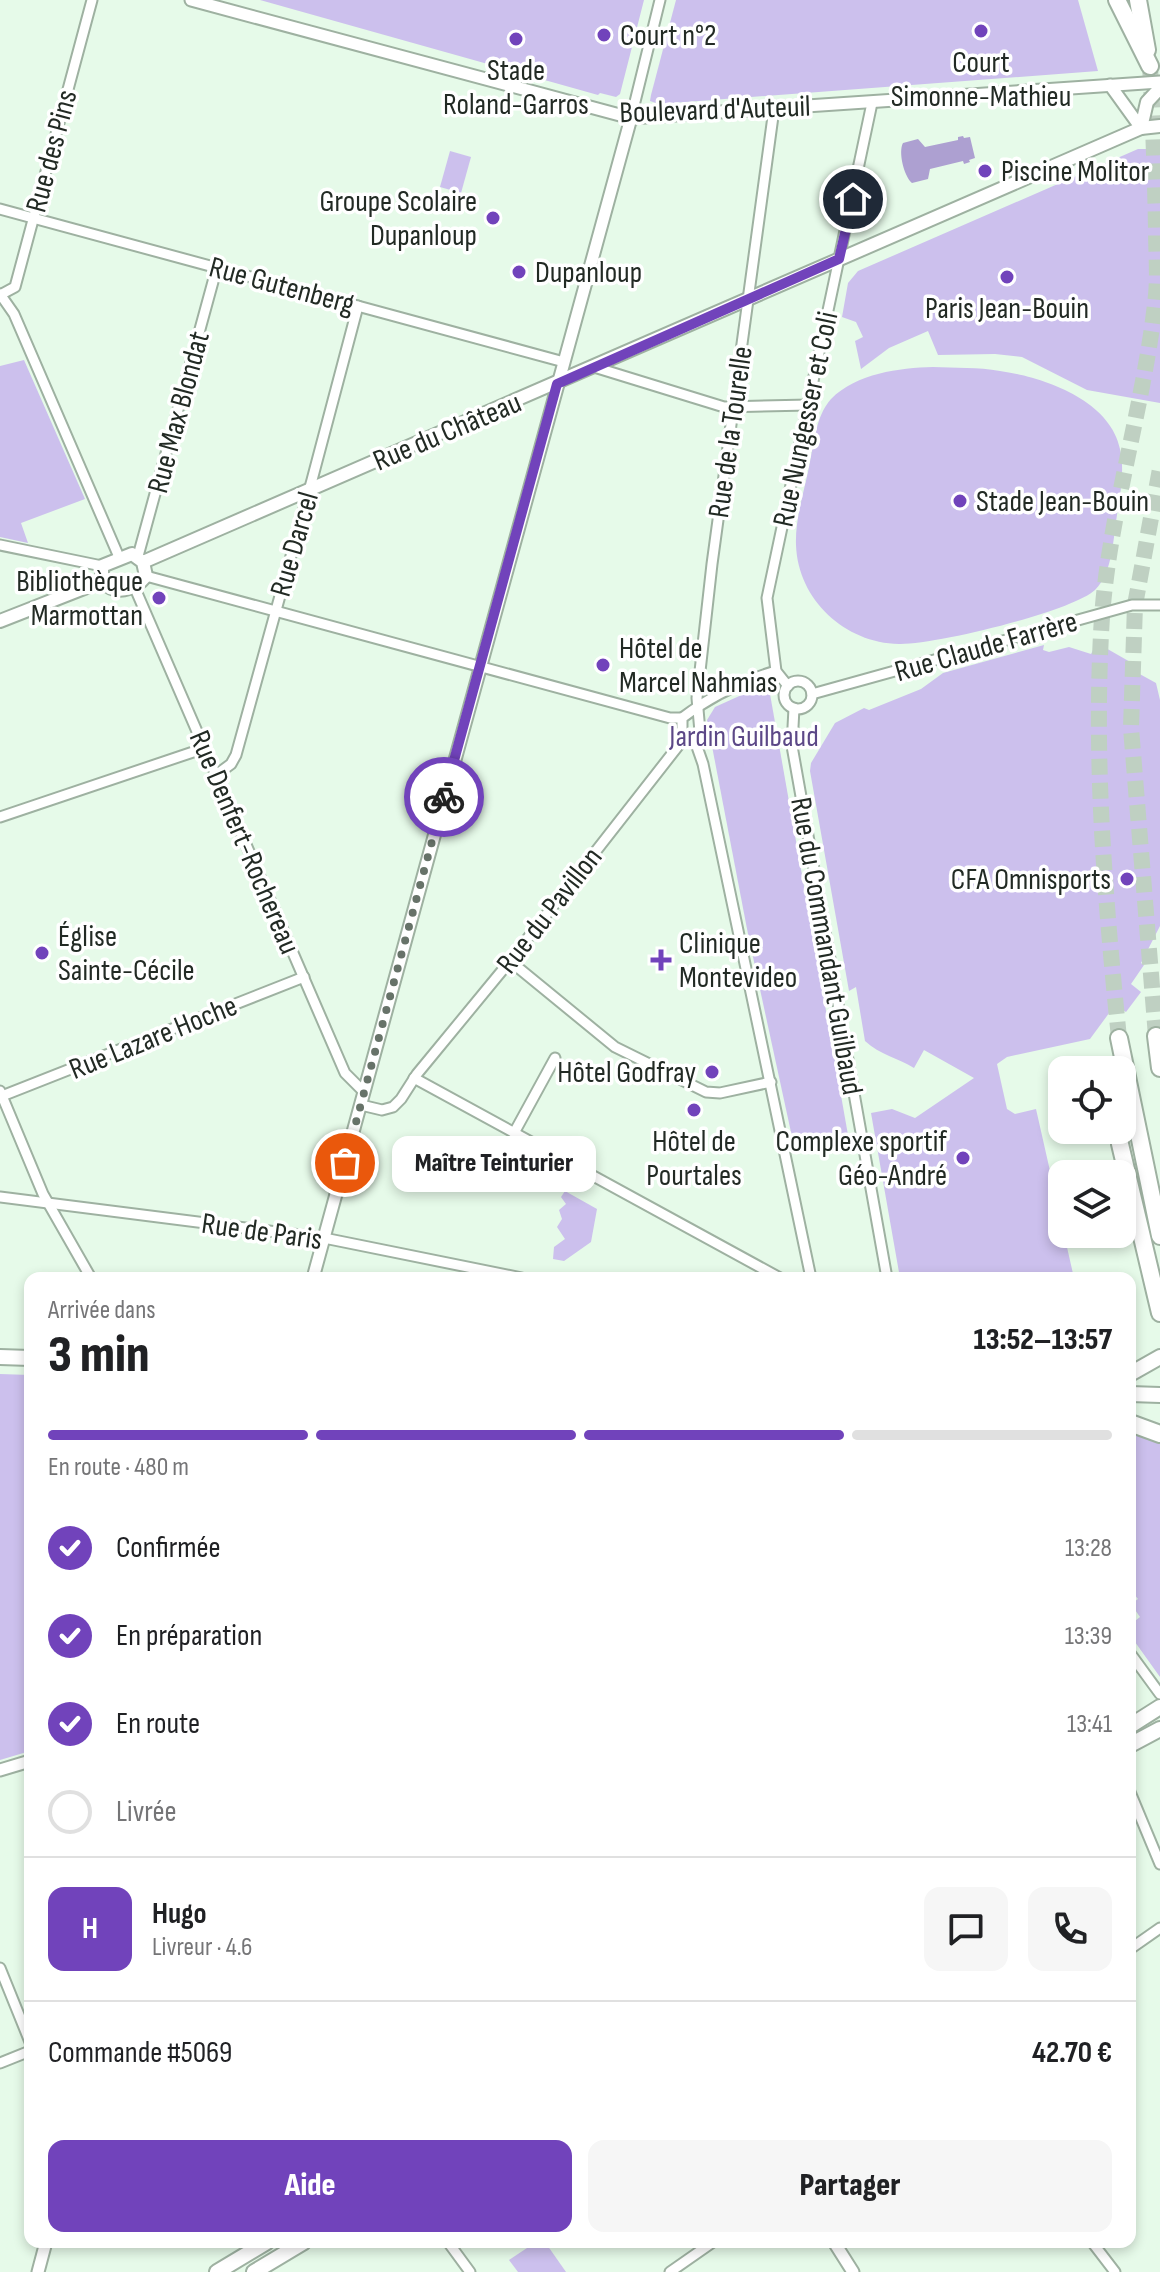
<!DOCTYPE html>
<html lang="fr">
<head>
<meta charset="utf-8">
<style>
	:root { --surface:#fff; --page:#f6f6f6; --text:#202124; --muted:#757577; --line:#e0e0e0; --accent:#7143bb }
	body { margin:0; font-family:"Sofia Sans Condensed",sans-serif; background:var(--page); color:var(--text); height:100vh; display:flex; flex-direction:column; font-size:30px; white-space:nowrap }
	* { box-sizing:border-box; margin:0 }
	p { font-size:26px; color:var(--muted) }
	.icon { flex:none; width:44px; height:44px; fill:none; stroke:currentColor; stroke-width:2; stroke-linecap:round; stroke-linejoin:round }
	.map { position:relative; flex:1; overflow:hidden }
	.panel { position:absolute; left:24px; top:1272px; width:1112px; height:976px; display:flex; flex-direction:column; background:var(--surface); border-radius:16px; box-shadow:0 4px 12px #0003 }
	.panel>* { flex:none }
	.tools { position:absolute; left:1048px; top:1056px; display:grid; gap:16px }
	.tools a { display:grid; place-items:center; width:88px; height:88px; border-radius:16px; background:var(--surface); box-shadow:0 4px 12px #0003; font-size:40px }
	.pin { position:absolute; display:grid; place-items:center; width:68px; height:68px; color:#fff; margin:-34px; border:4px solid #fff; border-radius:50%; box-shadow:0 2px 8px #0007 }
	.courier { position:absolute; display:grid; place-items:center; width:80px; height:80px; margin:-40px; border:6px solid #7143bb; border-radius:50%; background:#fff; color:#222; box-shadow:0 2px 10px #0007 }
	.bubble { position:absolute; height:56px; border-radius:16px; background:var(--surface); box-shadow:0 4px 12px #0003; font-size:26px; font-weight:800; line-height:56px; text-align:center }
	.summary em { font-style:normal; font-weight:800 }
	.summary div { display:flex; flex-direction:column-reverse }
	.summary { display:flex; align-items:center; justify-content:space-between; height:136px; padding:0 24px }
	h1 { font-size:52px; font-weight:800; line-height:60px }
	.bar { display:grid; grid-template-columns:repeat(4,1fr); gap:12px 8px; align-content:center; height:96px; padding:0 24px }
	.bar i { height:10px; border-radius:6px; background:var(--line) }
	.bar .on { background:var(--accent) }
	.bar p { grid-column:span 4 }
	.line { display:flex; align-items:center; gap:20px; padding:0 24px; border-top:2px solid var(--line) }
	.line div { flex:1 }
	.round { display:grid; place-items:center; flex:none; width:84px; height:84px; border-radius:16px; background:var(--page) }
	ol { padding:0 24px; list-style:none }
	li { display:flex; align-items:center; gap:24px; height:88px }
	li p { margin-inline-start:auto }
	li .icon { padding:8px; border-radius:50%; background:var(--accent); color:#fff; stroke-width:4 }
	li:last-child { color:var(--muted) }
	li i { width:44px; height:44px; border:4px solid var(--line); border-radius:50% }
	.button { display:flex; gap:16px; margin-top:auto; padding:16px 24px }
	.button a { flex:1; height:92px; border-radius:16px; background:var(--accent); color:#fff; font-size:32px; font-weight:800; line-height:92px; text-align:center }
	.button a+a { background:var(--page); color:var(--text) }
	.map>svg:first-child { display:block }
</style>
</head>
<body>
<div class="map">
<svg width="1160" height="2272" viewBox="0 0 1160 2272">
	<rect width="100%" height="100%" fill="#e6fae9"/>
	<!-- green -->
	<g fill="#ccc0ed">
		<path d="M260 0H644L620 94 616 97 600 93 598 95Z"/>
		<path d="M676 0H1078L1098 71 659 104 650 101 651 95Z"/>
		<path d="M1138 149H1160V403L1087 390 1022 357 995 354 938 355 928 331 889 348 861 369 855 341 863 337 856 322 842 317 848 283 858 271Z"/>
		<path d="M450 151 471 157 461 193 440 187Z"/>
		<path d="M24 360 85 499 21 523 28 543 0 537V366Z"/>
		<path d="M933 367C955 368 978 367 1000 371 1043 377 1110 400 1120 449 1125 470 1120 495 1117 515 1113 538 1113 573 1095 590 1071 612 934 645 899 644 845 643 798 600 796 545 795 519 804 492 809 467 814 445 815 417 831 399 857 373 899 368 933 367Z"/>
		<path d="M1097 643 1139 667 1136 672 1156 683 1160 700V926L1141 963 1144 965 1131 984 1141 992 1126 1012 1115 1005 1090 1039 1007 1057 997 1064 1007 1109 1015 1114 1036 1109 1062 1224V1234H1064L1074 1278H900L871 1113 892 1109 915 1118 974 1078 924 1050 914 1068C898 1058 880 1055 865 1041L856 987 849 991 810 771 811 763 835 723 864 708 869 710 921 689 943 673 1044 645 1043 650 1049 652 1069 647 1091 654Z"/>
		<path d="M757 688 770 694 848 1135 794 1146 748 934 707 720 715 707Z"/>
		<path d="M565 1191 597 1209 591 1242 564 1261 553 1259 554 1247 565 1239 557 1227 562 1219 559 1210 566 1204 561 1197Z"/>
		<path d="M0 1374 30 1375V1751L0 1760Z"/>
		<path d="M1130 1430 1160 1442V1677L1130 1635V1614L1135 1621 1140 1617 1131 1604 1138 1599 1134 1594 1130 1596Z"/>
		<path d="M536 2242H545L566 2272H518L509 2260Z"/>
	</g>
	<!-- water -->
	<path fill="#ada0d1" d="M963 136 964 138 970 137 975 158 969 160 970 162 964 164 963 161 930 169 928 179 912 183C904 176 898 152 903 143L918 139 925 147 958 140V137Z"/>
	<g fill="none" stroke-linecap="round" stroke-linejoin="round">
		<!-- trunk-tunnel -->
		<g stroke="#bfd0c2" stroke-width="16" stroke-dasharray="16 8" stroke-linecap="butt">
			<path d="M1156 1036 1131 728 1135 605 1160 469"/>
			<path d="M1119 1038C1105 898 1093 758 1102 617 1110 508 1145 403 1156 295 1158 274 1156 251 1156 229 1155 174 1153 120 1150 66"/>
		</g>
		<!-- minor casing -->
		<g stroke="#9eb1a1" stroke-width="13">
			<g id="minor">
				<path d="M631 118 660 0"/>
				<path d="M0 209 564 362"/>
				<path d="M0 294 14 314 119 557"/>
				<path d="M0 295 15 287 92 0"/>
				<path d="M594 367 724 407 809 405"/>
				<path d="M0 545 102 566"/>
				<path d="M138 556 217 267"/>
				<path d="M146 576 670 718H682"/>
				<path d="M134 586 345 1073 364 1092"/>
				<circle cx="798" cy="695" r="14"/>
				<path d="M788 686 776 671 767 598 872 103"/>
				<path d="M812 694 1132 605H1160"/>
				<path d="M794 708 792 746 887 1278"/>
				<path d="M682 741 692 743 698 738 700 732 697 698 712 564 774 109"/>
				<path d="M682 741V718C711 696 742 681 776 671"/>
				<path d="M695 741 703 764 811 1278"/>
				<path d="M216 775 231 764 236 755 312 480 358 306"/>
				<path d="M0 817 205 748"/>
				<path d="M510 961 615 1047 706 1092 720 1093 771 1082"/>
				<path d="M414 1078 780 1278"/>
				<path d="M0 1091 43 1194 91 1278"/>
				<path d="M2 1096 304 977"/>
				<path d="M361 1105 382 1110 393 1107 401 1099 417 1074 510 961 682 741"/>
				<path d="M514 1133 555 1058"/>
				<path d="M0 1197 324 1238 522 1278"/>
				<path d="M1130 1653 1160 1694"/>
				<path d="M1130 1792 1160 1864"/>
				<path d="M1130 1949 1160 1928"/>
				<path d="M0 1968 30 2042"/>
				<path d="M0 2063 30 2051"/>
				<path d="M448 2242 470 2272"/>
				<path d="M1092 2242 1115 2272"/>
				<path d="M670 2272 713 2242"/>
			</g>
		</g>
		<!-- tertiary casing -->
		<g stroke="#9eb1a1" stroke-width="15">
			<g id="tertiary">
				<path d="M191 0 631 118 1160 82"/>
				<path d="M1110 85 1141 128"/>
				<path d="M313 1278 631 118"/>
				<path d="M0 1770 30 1761"/>
				<path d="M834 2242 853 2272"/>
				<path d="M38 2272 46 2242"/>
			</g>
		</g>
		<!-- secondary casing -->
		<g stroke="#9eb1a1" stroke-width="16">
			<g id="secondary">
				<path d="M1141 128 1147 102 1160 88"/>
				<path d="M132 554 143 562 146 576C134 591 115 595 102 581V566Z"/>
				<path d="M143 562 1141 128 1160 126"/>
				<path d="M0 621 102 581"/>
			</g>
		</g>
		<!-- primary casing -->
		<g stroke="#9eb1a1" stroke-width="18">
			<g id="primary">
				<path d="M0 1357 30 1358"/>
				<path d="M1130 1374 1160 1357"/>
				<path d="M1130 1394 1160 1395"/>
				<path d="M1130 1726 1160 1707"/>
				<path d="M1130 1745 1160 1729"/>
				<path d="M217 2272 267 2242"/>
				<path d="M254 2272 304 2242"/>
			</g>
		</g>
		<!-- trunk casing -->
		<g stroke="#9eb1a1" stroke-width="20">
			<g id="trunk">
				<path d="M1117 0 1150 66"/>
				<path d="M1138 0 1147 50"/>
				<path d="M1156 1036 1160 1068"/>
				<path d="M1119 1038 1160 1236"/>
				<path d="M1119 1130 1120 1144 1160 1313"/>
				<path d="M1130 1423 1160 1434"/>
			</g>
		</g>
		<!-- minor -->
		<use href="#minor" stroke="#fff" stroke-width="9"/>
		<!-- tertiary -->
		<use href="#tertiary" stroke="#fff" stroke-width="11"/>
		<!-- secondary -->
		<use href="#secondary" stroke="#fff" stroke-width="12"/>
		<!-- primary -->
		<use href="#primary" stroke="#fff" stroke-width="14"/>
		<!-- trunk -->
		<use href="#trunk" stroke="#fff" stroke-width="16"/>
	</g>
	<g fill="none" stroke-linecap="round" stroke-linejoin="round">
		<!-- done -->
		<path stroke="#677369" stroke-width="8" stroke-dasharray="0 14.4" d="M345 1163 444 797"/>
		<!-- route -->
		<path stroke="#7143bb" stroke-width="10" d="M444 797 557 384 839 259 853 199"/>
	</g>
	<!-- markers -->
	<g fill="#7143bb" stroke="#fff" stroke-width="3">
		<circle cx="981" cy="31" r="8"/>
		<circle cx="604" cy="35" r="8"/>
		<circle cx="516" cy="39" r="8"/>
		<circle cx="985" cy="171" r="8"/>
		<circle cx="493" cy="218" r="8"/>
		<circle cx="519" cy="272" r="8"/>
		<circle cx="1007" cy="277" r="8"/>
		<circle cx="960" cy="501" r="8"/>
		<circle cx="159" cy="598" r="8"/>
		<circle cx="603" cy="665" r="8"/>
		<circle cx="1127" cy="879" r="8"/>
		<circle cx="42" cy="953" r="8"/>
		<path d="M657 948h8v8h8v8h-8v8h-8v-8h-8v-8h8z"/>
		<circle cx="712" cy="1072" r="8"/>
		<circle cx="694" cy="1110" r="8"/>
		<circle cx="963" cy="1158" r="8"/>
	</g>
	<g text-anchor="middle" stroke-width="7" stroke-linejoin="round" paint-order="stroke">
		<!-- poi labels -->
		<g font-size="30" fill="#222a24" stroke="#fff" text-anchor="start">
			<text x="620" y="45">Court n°2</text>
			<text x="981" y="72" text-anchor="middle">Court<tspan x="981" dy="34">Simonne-Mathieu</tspan></text>
			<text x="516" y="80" text-anchor="middle">Stade<tspan x="516" dy="34">Roland-Garros</tspan></text>
			<text x="1001" y="181">Piscine Molitor</text>
			<text x="477" y="211" text-anchor="end">Groupe Scolaire<tspan x="477" dy="34">Dupanloup</tspan></text>
			<text x="535" y="282">Dupanloup</text>
			<text x="1007" y="318" text-anchor="middle">Paris Jean-Bouin</text>
			<text x="976" y="511">Stade Jean-Bouin</text>
			<text x="143" y="591" text-anchor="end">Bibliothèque<tspan x="143" dy="34">Marmottan</tspan></text>
			<text x="619" y="658">Hôtel de<tspan x="619" dy="34">Marcel Nahmias</tspan></text>
			<text x="1111" y="889" text-anchor="end">CFA Omnisports</text>
			<text x="58" y="946">Église<tspan x="58" dy="34">Sainte-Cécile</tspan></text>
			<text x="679" y="953">Clinique<tspan x="679" dy="34">Montevideo</tspan></text>
			<text x="696" y="1082" text-anchor="end">Hôtel Godfray</text>
			<text x="694" y="1151" text-anchor="middle">Hôtel de<tspan x="694" dy="34">Pourtales</tspan></text>
			<text x="947" y="1151" text-anchor="end">Complexe sportif<tspan x="947" dy="34">Géo-André</tspan></text>
		</g>
		<!-- street labels -->
		<g font-size="30" fill="#222a24" stroke="#fff">
			<text transform="translate(715 109) rotate(-2)" y="10">Boulevard d'Auteuil</text>
			<text transform="translate(51 151) rotate(-75)" y="10">Rue des Pins</text>
			<text transform="translate(282 285) rotate(15)" y="10">Rue Gutenberg</text>
			<text transform="translate(178 412) rotate(-75)" y="10">Rue Max Blondat</text>
			<text transform="translate(805 419) rotate(-78)" y="10">Rue Nungesser et Coli</text>
			<text transform="translate(447 431) rotate(-23)" y="10">Rue du Château</text>
			<text transform="translate(730 432) rotate(-82)" y="10">Rue de la Tourelle</text>
			<text transform="translate(294 544) rotate(-74)" y="10">Rue Darcel</text>
			<text transform="translate(986 646) rotate(-16)" y="10">Rue Claude Farrère</text>
			<text transform="translate(245 842) rotate(67)" y="10">Rue Denfert-Rochereau</text>
			<text transform="translate(549 910) rotate(-52)" y="10">Rue du Pavillon</text>
			<text transform="translate(827 946) rotate(80)" y="10">Rue du Commandant Guilbaud</text>
			<text transform="translate(153 1037) rotate(-22)" y="10">Rue Lazare Hoche</text>
			<text transform="translate(262 1231) rotate(8)" y="10">Rue de Paris</text>
		</g>
		<!-- park labels -->
		<g font-size="30" fill="#5c4887" stroke="#fff">
			<text x="744" y="746">Jardin Guilbaud</text>
		</g>
	</g>
</svg>
<div class="tools">
<a><svg class="icon" aria-label="locate" viewBox="0 0 24 24"><circle cx="12" cy="12" r="6"/><path d="M12 2v4M12 18v4M2 12h4M18 12h4"/></svg></a>
<a><svg class="icon" aria-label="layers" viewBox="0 0 24 24"><path d="M12 4l9 5-9 5-9-5zM3 14l9 5 9-5"/></svg></a>
</div>
<div class="pin" style="left:345px;top:1163px;background:#ea580c"><svg class="icon" aria-label="bag" viewBox="0 0 24 24"><path d="M5 8h14l-1 12H6zM9 8a3 3 0 0 1 6 0"/></svg></div>
<div class="pin" style="left:853px;top:199px;background:#1f2937"><svg class="icon" aria-label="home" viewBox="0 0 24 24"><path d="M3 11l9-7 9 7M6 9v11h12V9"/></svg></div>
<div class="courier" style="left:444px;top:797px"><svg class="icon" aria-label="bike" viewBox="0 0 24 24"><circle cx="6" cy="16" r="4"/><circle cx="18" cy="16" r="4"/><path d="M6 16l4-8h5l3 8M10 8l3 8H6M13 5h3"/></svg></div>
<div class="bubble" style="left:392px;top:1136px;width:204px">Maître Teinturier</div>
<section class="panel">
<div class="summary"><div><h1>3 min</h1><p>Arrivée dans</p></div><em>13:52–13:57</em></div>
<div class="bar"><i class="on"></i><i class="on"></i><i class="on"></i><i></i><p>En route · 480 m</p></div>
<ol>
<li><svg class="icon" aria-label="check" viewBox="0 0 24 24"><path d="M5 12l5 5 9-10"/></svg>Confirmée<p>13:28</p></li>
<li><svg class="icon" aria-label="check" viewBox="0 0 24 24"><path d="M5 12l5 5 9-10"/></svg>En préparation<p>13:39</p></li>
<li><svg class="icon" aria-label="check" viewBox="0 0 24 24"><path d="M5 12l5 5 9-10"/></svg>En route<p>13:41</p></li>
<li><i></i>Livrée</li>
</ol>
<div class="line" style="height:144px"><b class="round" style="background:var(--accent);color:#fff">H</b><div><b>Hugo</b><p>Livreur · 4.6</p></div><a class="round"><svg class="icon" aria-label="chat" viewBox="0 0 24 24"><path d="M4 5h16v11H9l-5 4z"/></svg></a><a class="round"><svg class="icon" aria-label="phone" viewBox="0 0 24 24"><path d="M5 4h4l2 5-3 2q2 4 5 5l2-3 5 2v4C11 20 4 13 5 4z"/></svg></a></div>
<div class="line" style="height:104px"><div>Commande #5069</div><b>42.70 €</b></div>
<div class="button"><a>Aide</a><a>Partager</a></div>
</section>
</div>
</body>
</html>
